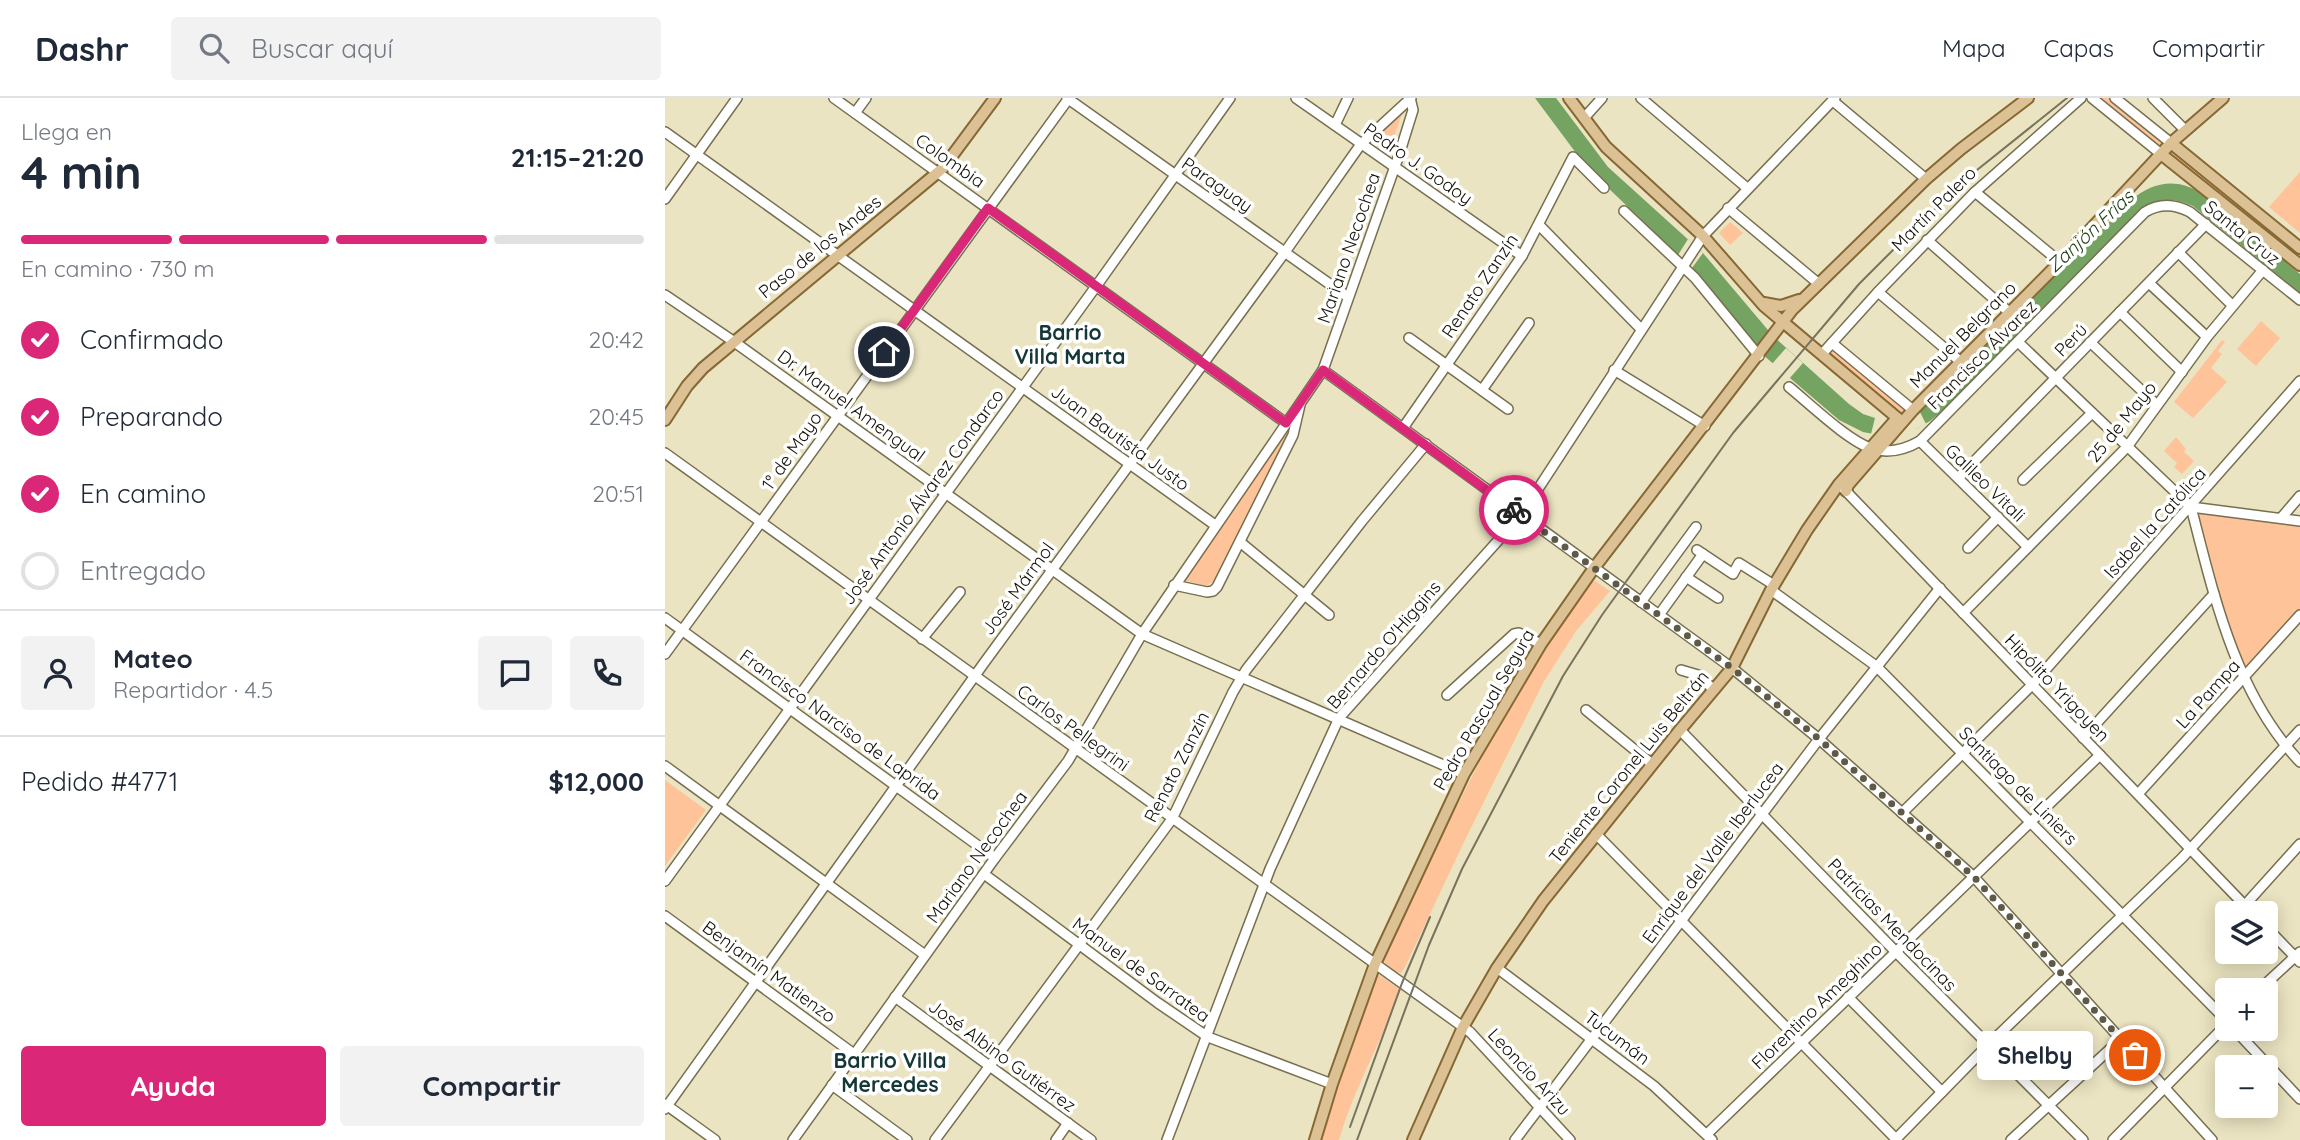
<!DOCTYPE html>
<html lang="es">
<head>
<meta charset="utf-8">
<style>
	:root { --surface:#fff; --page:#f2f2f3; --text:#1f2937; --muted:#747a83; --line:#e0e1e3; --accent:#db2777 }
	body { margin:0; font-family:Quicksand,sans-serif; background:var(--page); color:var(--text); height:100vh; display:flex; flex-direction:column; font-size:26px; white-space:nowrap }
	* { box-sizing:border-box; margin:0 }
	p { font-size:23px; color:var(--muted) }
	.icon { flex:none; width:38px; height:38px; fill:none; stroke:currentColor; stroke-width:2; stroke-linecap:round; stroke-linejoin:round }
	.map { position:relative; flex:1; overflow:hidden }
	.side { display:flex; flex-direction:column; background:var(--surface); width:665px }
	.side>* { flex:none }
	.buttons { position:absolute; left:1550px; top:803px; display:grid; gap:14px }
	.buttons a { display:grid; place-items:center; width:63px; height:63px; border-radius:7px; background:var(--surface); box-shadow:0 4px 18px #0003; font-size:35px }
	.pin { position:absolute; display:grid; place-items:center; width:60px; height:60px; color:#fff; margin:-30px; border:4px solid #fff; border-radius:50%; box-shadow:0 2px 7px #0007 }
	.courier { position:absolute; display:grid; place-items:center; width:70px; height:70px; margin:-35px; border:5px solid #db2777; border-radius:50%; background:#fff; color:#222; box-shadow:0 2px 9px #0007 }
	.bubble { position:absolute; height:49px; border-radius:7px; background:var(--surface); box-shadow:0 4px 18px #0003; font-size:23px; font-weight:700; line-height:49px; text-align:center }
	.headline em { font-style:normal; font-weight:700 }
	.headline div { display:flex; flex-direction:column-reverse }
	.headline { display:flex; align-items:center; justify-content:space-between; height:119px; padding:0 21px }
	h1 { font-size:46px; font-weight:700; line-height:52px }
	.bar { display:grid; grid-template-columns:repeat(4,1fr); gap:10px 7px; align-content:center; height:84px; padding:0 21px }
	.bar i { height:9px; border-radius:5px; background:var(--line) }
	.bar .active { background:var(--accent) }
	.bar p { grid-column:span 4 }
	.line { display:flex; align-items:center; gap:18px; padding:0 21px; border-top:2px solid var(--line) }
	.line div { flex:1 }
	.round { display:grid; place-items:center; flex:none; width:74px; height:74px; border-radius:7px; background:var(--page) }
	ol { padding:0 21px; list-style:none }
	li { display:flex; align-items:center; gap:21px; height:77px }
	li p { margin-inline-start:auto }
	li .icon { padding:7px; border-radius:50%; background:var(--accent); color:#fff; stroke-width:4 }
	li:last-child { color:var(--muted) }
	li i { width:38px; height:38px; border:4px solid var(--line); border-radius:50% }
	.button { display:flex; gap:14px; margin-top:auto; padding:14px 21px }
	.button a { flex:1; height:80px; border-radius:7px; background:var(--accent); color:#fff; font-size:28px; font-weight:700; line-height:80px; text-align:center }
	.button a+a { background:var(--page); color:var(--text) }
	header { display:flex; align-items:center; gap:42px; box-sizing:border-box; height:98px; padding:0 35px; background:var(--surface); border-bottom:2px solid var(--line) }
	header strong { font-size:33px }
	nav { display:flex; gap:38px; margin-inline-start:auto; font-size:24px }
	.search { width:490px; height:63px; background:var(--page); display:flex; align-items:center; gap:18px; box-sizing:border-box; padding:0 24px; border-radius:7px; color:var(--muted); font-size:26px }
	main { display:flex; flex:1; min-height:0 }
	.map>svg:first-child { display:block }
</style>
</head>
<body>
<header>
<strong>Dashr</strong>
<div class="search"><svg class="icon" aria-label="search" viewBox="0 0 24 24"><circle cx="10" cy="10" r="6"/><path d="M15 15l6 6"/></svg>Buscar aquí</div>
<nav><a>Mapa</a><a>Capas</a><a>Compartir</a></nav>
</header>
<main>
<section class="side">
<div class="headline"><div><h1>4 min</h1><p>Llega en</p></div><em>21:15–21:20</em></div>
<div class="bar"><i class="active"></i><i class="active"></i><i class="active"></i><i></i><p>En camino · 730 m</p></div>
<ol>
<li><svg class="icon" aria-label="check" viewBox="0 0 24 24"><path d="M5 12l5 5 9-10"/></svg>Confirmado<p>20:42</p></li>
<li><svg class="icon" aria-label="check" viewBox="0 0 24 24"><path d="M5 12l5 5 9-10"/></svg>Preparando<p>20:45</p></li>
<li><svg class="icon" aria-label="check" viewBox="0 0 24 24"><path d="M5 12l5 5 9-10"/></svg>En camino<p>20:51</p></li>
<li><i></i>Entregado</li>
</ol>
<div class="line" style="height:126px"><a class="round"><svg class="icon" aria-label="person" viewBox="0 0 24 24"><circle cx="12" cy="8" r="4"/><path d="M4 21q1-7 8-7t8 7"/></svg></a><div><b>Mateo</b><p>Repartidor · 4.5</p></div><a class="round"><svg class="icon" aria-label="chat" viewBox="0 0 24 24"><path d="M4 5h16v11H9l-5 4z"/></svg></a><a class="round"><svg class="icon" aria-label="phone" viewBox="0 0 24 24"><path d="M5 4h4l2 5-3 2q2 4 5 5l2-3 5 2v4C11 20 4 13 5 4z"/></svg></a></div>
<div class="line" style="height:91px"><div>Pedido #4771</div><b>$12,000</b></div>
<div class="button"><a>Ayuda</a><a>Compartir</a></div>
</section>
<div class="map">
<svg width="1635" height="1042" viewBox="0 0 1635 1042">
	<rect width="100%" height="100%" fill="#ebe4c2"/>
	<!-- green -->
	<g fill="#fec398">
		<path d="M1429 0H1445L1635 152V165Z"/>
		<path d="M738 13 724 53 709 43Z"/>
		<path d="M1635 74V135L1604 109Z"/>
		<path d="M1065 124 1078 135 1065 147 1054 135Z"/>
		<path d="M1596 223 1615 240 1591 268 1572 251Z"/>
		<path d="M1557 242 1560 244 1553 253 1557 256 1546 270 1562 284 1528 320 1509 304Z"/>
		<path d="M1167 245 1248 312 1238 325 1157 256Z"/>
		<path d="M619 337 623 339 548 484 540 488 519 482Z"/>
		<path d="M1511 339 1521 351 1519 354 1529 363 1517 376 1509 369 1512 365 1499 353Z"/>
		<path d="M1528 411 1635 425V514L1579 578 1551 498Z"/>
		<path d="M930 483 945 493 911 533 878 585 799 744 740 869 736 875 728 874 719 864 726 843 771 749 834 626 867 567 923 486Z"/>
		<path d="M0 682 41 712 0 768Z"/>
		<path d="M714 877 736 892C717 942 689 990 674 1042H654L711 879Z"/>
	</g>
	<!-- water -->
	<path fill="#74a362" d="M870 0H891L943 69 1038 155 1108 238 1184 306 1198 316 1210 320 1227 321 1255 314 1465 103C1487 84 1511 79 1536 95L1635 176V195L1528 108C1497 94 1483 106 1460 127L1282 309 1265 323 1253 330 1214 337 1198 334 1174 322 1097 256 1033 176 939 86 914 59Z"/>
	<!-- pier -->
	<g fill="#ebe4c2">
		<path d="M1023 141 1038 155 1027 170 1013 157Z"/>
		<path d="M1121 250 1138 265 1124 281 1107 266Z"/>
		<path d="M1255 314 1261 326 1253 330 1231 336H1206L1210 320H1233Z"/>
	</g>
	<g fill="none" stroke-linecap="round" stroke-linejoin="round">
		<!-- minor casing -->
		<g stroke="#766f51" stroke-width="12">
			<g id="minor">
				<path d="M169 0 621 325"/>
				<path d="M402 0 683 199"/>
				<path d="M631 0 857 158"/>
				<path d="M976 0 1082 90"/>
				<path d="M1427 0 1496 56"/>
				<path d="M1450 0 1506 45"/>
				<path d="M1488 0 1520 32"/>
				<path d="M1168 3 1261 81"/>
				<path d="M190 15 201 0"/>
				<path d="M919 20 937 0"/>
				<path d="M670 27 683 0"/>
				<path d="M0 34 550 427"/>
				<path d="M1310 94 1395 164"/>
				<path d="M0 101 72 0"/>
				<path d="M1063 110 1154 186"/>
				<path d="M959 113 1030 180 1094 258"/>
				<path d="M874 127 976 231"/>
				<path d="M1262 142 1345 215"/>
				<path d="M1513 154 1567 207"/>
				<path d="M1484 185 1542 239"/>
				<path d="M1213 194 1296 264"/>
				<path d="M0 197 68 243 477 536 799 676"/>
				<path d="M1455 214 1517 274"/>
				<path d="M744 240 843 311"/>
				<path d="M1353 244 1526 409"/>
				<path d="M1425 244 1492 307"/>
				<path d="M1167 245 1248 312"/>
				<path d="M1157 256 1213 194 1310 94 1416 0"/>
				<path d="M658 272 1067 570 1154 641 1308 778 1547 1042"/>
				<path d="M949 272 1040 328"/>
				<path d="M1124 289C1145 306 1184 344 1208 351 1225 356 1241 351 1255 343L1480 114C1495 105 1510 106 1525 114L1635 202"/>
				<path d="M817 292 864 225"/>
				<path d="M738 330 857 158 908 59 939 90"/>
				<path d="M1255 343 1363 449"/>
				<path d="M0 355 805 934 905 1042"/>
				<path d="M1293 380 1541 126"/>
				<path d="M1358 382 1427 315"/>
				<path d="M1176 388 1588 816"/>
				<path d="M1526 409C1549 498 1570 595 1635 664"/>
				<path d="M1526 409 1635 423"/>
				<path d="M1617 419 1635 398"/>
				<path d="M575 444 664 517"/>
				<path d="M1303 450 1333 419"/>
				<path d="M1032 452 1068 476 1074 465 1109 487"/>
				<path d="M1021 479 1053 500"/>
				<path d="M509 487 542 494 548 493 552 489 628 337 635 307"/>
				<path d="M1106 492 1211 568 1563 924"/>
				<path d="M976 504 1031 429"/>
				<path d="M1298 515 1462 349 1542 239 1598 172"/>
				<path d="M994 517 1038 456"/>
				<path d="M0 520 330 760"/>
				<path d="M257 541 295 494"/>
				<path d="M0 556 404 0"/>
				<path d="M1016 572 1033 577 1049 592"/>
				<path d="M782 597 849 536 854 535 876 546"/>
				<path d="M921 612 987 666"/>
				<path d="M1015 632 1230 853 1418 1042"/>
				<path d="M1418 640 1549 496"/>
				<path d="M0 668 260 857"/>
				<path d="M1473 696 1635 517"/>
				<path d="M1237 715 1367 587 1635 283"/>
				<path d="M931 736 1232 1042"/>
				<path d="M319 776 493 905 543 939 667 986"/>
				<path d="M0 783 432 187 565 0"/>
				<path d="M1580 807 1635 746"/>
				<path d="M0 818 189 956"/>
				<path d="M1601 829 1635 864"/>
				<path d="M832 870 989 988 1047 1042"/>
				<path d="M1594 892 1635 854"/>
				<path d="M230 899 426 1042"/>
				<path d="M1183 899 1277 994"/>
				<path d="M1569 931 1635 1001"/>
				<path d="M167 987 242 1042"/>
				<path d="M0 1006 50 1042"/>
				<path d="M0 1011 319 565 620 154 696 46 746 0"/>
				<path d="M1042 1036 1435 657"/>
				<path d="M128 1042 330 760 403 663 477 536 658 272 734 57 748 12 745 0"/>
				<path d="M270 1042 507 721 568 594 581 572 697 423 761 346"/>
				<path d="M391 1042 403 1025"/>
				<path d="M502 1042 605 771 674 620 856 417 1038 138 1170 0"/>
				<path d="M850 1042 1154 641 1275 490"/>
				<path d="M1230 1042 1323 947 1517 760 1635 632"/>
				<path d="M1346 1042 1456 941"/>
				<path d="M1448 1042 1563 925"/>
			</g>
		</g>
		<!-- major casing -->
		<g stroke="#866834" stroke-width="14">
			<g id="major">
				<path d="M904 0 941 49 1038 138 1099 208 1236 323"/>
				<path d="M1506 45 1635 150"/>
				<path d="M1496 56 1635 167"/>
				<path d="M1099 205 1116 208 1134 202"/>
				<path d="M0 322 22 288 38 270 278 70 330 0"/>
				<path d="M1181 393 1183 387 1248 312 1395 164 1506 45 1558 0"/>
				<path d="M650 1042 667 986 710 866 799 676 876 546 929 470 1127 212 1261 81 1296 51 1363 0"/>
				<path d="M748 1042 798 929 832 870 878 803 1015 632 1067 570 1106 492 1142 432 1174 386 1232 320"/>
			</g>
		</g>
		<!-- minor -->
		<use href="#minor" stroke="#fff" stroke-width="9"/>
		<!-- major -->
		<use href="#major" stroke="#dcc195" stroke-width="10"/>
		<!-- tram -->
		<g stroke="#77735d" stroke-width="2">
			<path d="M685 1029 737 885 765 819"/>
			<path d="M692 1042 764 847 797 771 898 578 937 517 1068 335 1194 186 1250 130 1307 76 1402 0"/>
		</g>
	</g>
	<g fill="none" stroke-linecap="round" stroke-linejoin="round">
		<!-- done -->
		<path stroke="#5e5a47" stroke-width="7" stroke-dasharray="0 12.6" d="M849 412 1067 570 1154 641 1308 778 1470 957"/>
		<!-- route -->
		<path stroke="#db2777" stroke-width="9" d="M219 254 323 110 621 325 658 272 849 412"/>
	</g>
	<g text-anchor="middle" stroke-width="7" stroke-linejoin="round" paint-order="stroke">
		<!-- street labels -->
		<g font-size="18" fill="#121005" stroke="#fff">
			<text transform="translate(285 63) rotate(35)" y="6">Colombia</text>
			<text transform="translate(753 66) rotate(35)" y="6">Pedro J. Godoy</text>
			<text transform="translate(552 87) rotate(35)" y="6">Paraguay</text>
			<text transform="translate(1269 111) rotate(-45)" y="6">Martín Palero</text>
			<text transform="translate(1577 135) rotate(39)" y="6">Santa Cruz</text>
			<text transform="translate(155 149) rotate(-39)" y="6">Paso de los Andes</text>
			<text transform="translate(684 150) rotate(-71)" y="6">Mariano Necochea</text>
			<text transform="translate(815 188) rotate(-56)" y="6">Renato Zanzín</text>
			<text transform="translate(1298 237) rotate(-45)" y="6">Manuel Belgrano</text>
			<text transform="translate(1406 242) rotate(-46)" y="6">Perú</text>
			<text transform="translate(1317 257) rotate(-45)" y="6">Francisco Álvarez</text>
			<text transform="translate(186 308) rotate(36)" y="6">Dr. Manuel Amengual</text>
			<text transform="translate(1457 324) rotate(-51)" y="6">25 de Mayo</text>
			<text transform="translate(455 340) rotate(36)" y="6">Juan Bautista Justo</text>
			<text transform="translate(127 353) rotate(-55)" y="6">1° de Mayo</text>
			<text transform="translate(1320 385) rotate(44)" y="6">Galileo Vitali</text>
			<text transform="translate(258 399) rotate(-54)" y="6">José Antonio Álvarez Condarco</text>
			<text transform="translate(1490 425) rotate(-48)" y="6">Isabel la Católica</text>
			<text transform="translate(353 491) rotate(-54)" y="6">José Mármol</text>
			<text transform="translate(719 547) rotate(-49)" y="6">Bernardo O'Higgins</text>
			<text transform="translate(1392 590) rotate(46)" y="6">Hipólito Yrigoyen</text>
			<text transform="translate(1543 596) rotate(-48)" y="6">La Pampa</text>
			<text transform="translate(819 612) rotate(-60)" y="6">Pedro Pascual Segura</text>
			<text transform="translate(175 627) rotate(36)" y="6">Francisco Narciso de Laprida</text>
			<text transform="translate(408 630) rotate(36)" y="6">Carlos Pellegrini</text>
			<text transform="translate(512 669) rotate(-63)" y="6">Renato Zanzín</text>
			<text transform="translate(964 669) rotate(-51)" y="6">Teniente Coronel Luis Beltrán</text>
			<text transform="translate(1353 688) rotate(45)" y="6">Santiago de Liniers</text>
			<text transform="translate(1048 755) rotate(-53)" y="6">Enrique del Valle Iberlucea</text>
			<text transform="translate(312 759) rotate(-54)" y="6">Mariano Necochea</text>
			<text transform="translate(1227 827) rotate(46)" y="6">Patricias Mendocinas</text>
			<text transform="translate(476 872) rotate(36)" y="6">Manuel de Sarratea</text>
			<text transform="translate(104 874) rotate(36)" y="6">Benjamín Matienzo</text>
			<text transform="translate(1152 908) rotate(-44)" y="6">Florentino Ameghino</text>
			<text transform="translate(952 940) rotate(37)" y="6">Tucumán</text>
			<text transform="translate(337 958) rotate(36)" y="6">José Albino Gutiérrez</text>
			<text transform="translate(864 974) rotate(47)" y="6">Leoncio Arizu</text>
		</g>
		<!-- water labels -->
		<g font-size="19" font-style="italic" fill="#1c3c0e" stroke="#fff">
			<text transform="translate(1425 133) rotate(-43)" y="7">Zanjón Frías</text>
		</g>
		<!-- quarter labels -->
		<g font-size="21" font-weight="bold" fill="#143737" stroke="#fff">
			<text x="405" y="242">Barrio<tspan x="405" dy="24">Villa Marta</tspan></text>
			<text x="225" y="970">Barrio Villa<tspan x="225" dy="24">Mercedes</tspan></text>
		</g>
	</g>
</svg>
<div class="buttons">
<a><svg class="icon" aria-label="layers" viewBox="0 0 24 24"><path d="M12 4l9 5-9 5-9-5zM3 14l9 5 9-5"/></svg></a>
<a>+</a>
<a>−</a>
</div>
<div class="pin" style="left:1470px;top:957px;background:#ea580c"><svg class="icon" aria-label="bag" viewBox="0 0 24 24"><path d="M5 8h14l-1 12H6zM9 8a3 3 0 0 1 6 0"/></svg></div>
<div class="pin" style="left:219px;top:254px;background:#1f2937"><svg class="icon" aria-label="home" viewBox="0 0 24 24"><path d="M3 11l9-7 9 7M6 9v11h12V9"/></svg></div>
<div class="courier" style="left:849px;top:412px"><svg class="icon" aria-label="bike" viewBox="0 0 24 24"><circle cx="6" cy="16" r="4"/><circle cx="18" cy="16" r="4"/><path d="M6 16l4-8h5l3 8M10 8l3 8H6M13 5h3"/></svg></div>
<div class="bubble" style="left:1312px;top:933px;width:116px">Shelby</div>
</div>
</main>
</body>
</html>
